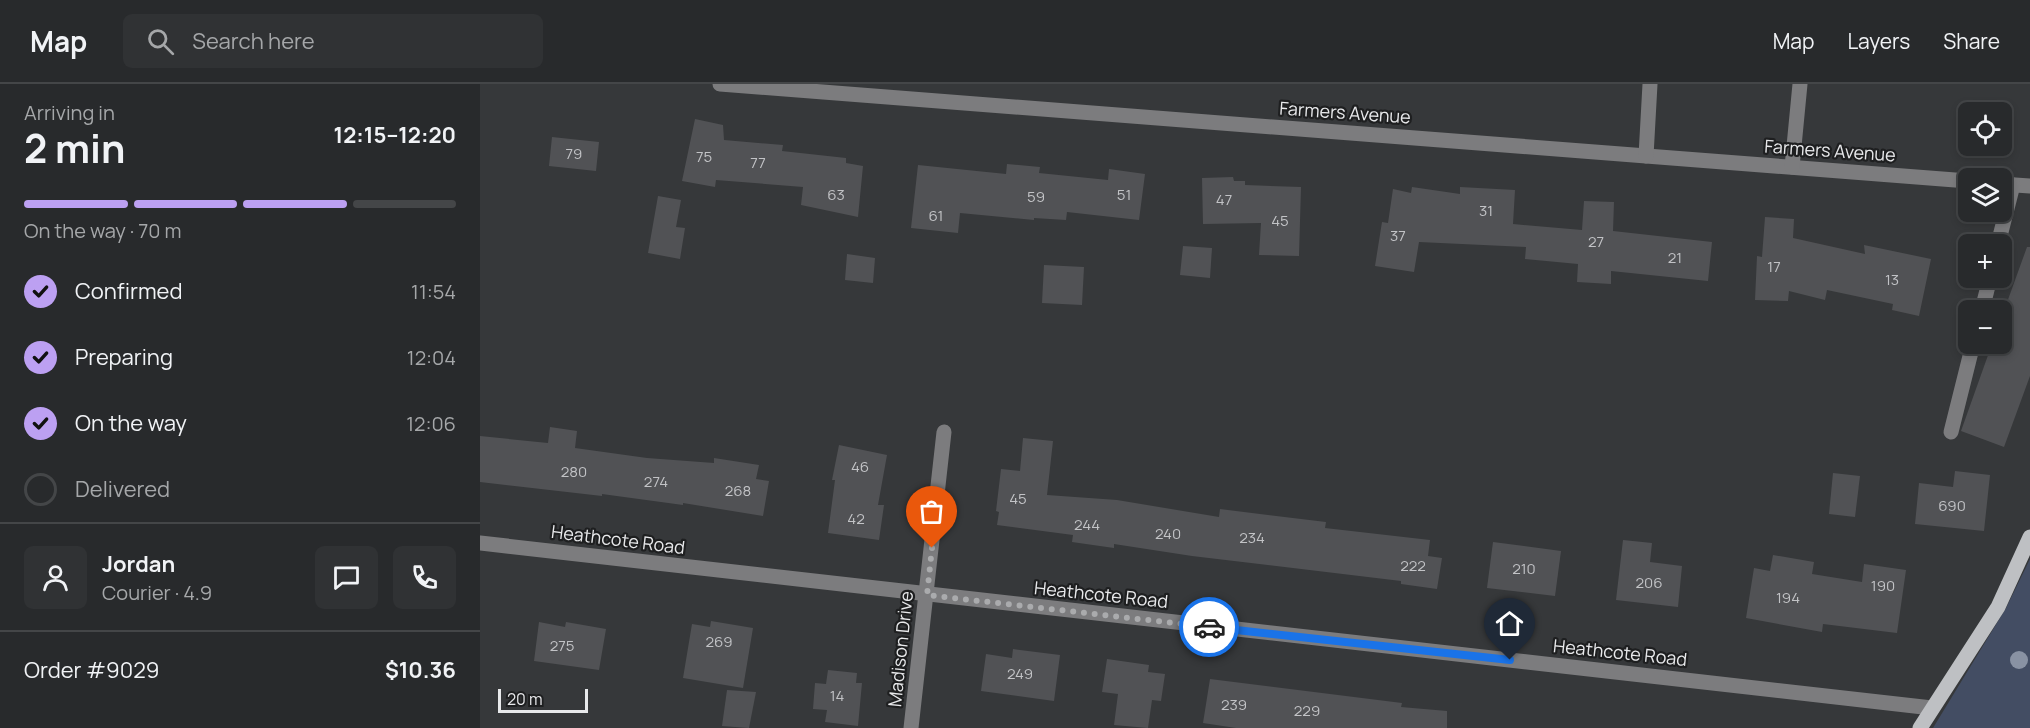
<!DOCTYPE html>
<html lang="en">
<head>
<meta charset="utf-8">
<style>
	:root { --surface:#282a2c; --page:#303234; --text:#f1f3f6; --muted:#a5a7a9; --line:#444648; --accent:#bca0f2 }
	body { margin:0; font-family:Manrope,sans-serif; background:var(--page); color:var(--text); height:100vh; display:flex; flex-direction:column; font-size:22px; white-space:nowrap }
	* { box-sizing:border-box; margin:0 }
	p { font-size:20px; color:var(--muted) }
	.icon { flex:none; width:33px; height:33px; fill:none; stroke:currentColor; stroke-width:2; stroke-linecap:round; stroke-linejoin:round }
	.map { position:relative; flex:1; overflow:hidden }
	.panel { display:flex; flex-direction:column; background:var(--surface); width:480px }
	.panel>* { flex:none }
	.tools { position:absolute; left:1478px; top:18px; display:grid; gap:12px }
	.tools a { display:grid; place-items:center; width:54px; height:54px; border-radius:9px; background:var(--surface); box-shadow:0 3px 9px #0003,0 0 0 2px var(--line); font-size:30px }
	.scale { position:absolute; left:18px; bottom:15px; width:90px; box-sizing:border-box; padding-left:6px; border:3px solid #e8e9eb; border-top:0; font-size:16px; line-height:21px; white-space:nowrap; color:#e8e9eb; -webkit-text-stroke:4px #1e1f20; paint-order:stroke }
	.pin { position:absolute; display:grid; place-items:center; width:51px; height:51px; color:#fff; margin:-62px -26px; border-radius:50% 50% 50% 0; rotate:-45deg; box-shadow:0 0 6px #0007 }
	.pin .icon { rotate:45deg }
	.courier { position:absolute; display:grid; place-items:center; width:60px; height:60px; margin:-30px; border:4px solid #1a73e8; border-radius:50%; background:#fff; color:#222; box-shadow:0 2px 8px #0007 }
	.summary em { font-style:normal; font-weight:700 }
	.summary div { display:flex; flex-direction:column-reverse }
	.summary { display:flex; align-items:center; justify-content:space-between; height:102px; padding:0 24px }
	h1 { font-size:39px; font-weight:700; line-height:45px }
	.bar { display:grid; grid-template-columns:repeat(4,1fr); gap:9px 6px; align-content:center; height:72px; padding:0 24px }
	.bar i { height:8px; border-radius:4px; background:var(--line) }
	.bar .active { background:var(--accent) }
	.bar p { grid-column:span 4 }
	.line { display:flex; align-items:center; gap:15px; padding:0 24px; border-top:2px solid var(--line) }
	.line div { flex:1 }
	.round { display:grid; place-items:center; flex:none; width:63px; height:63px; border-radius:9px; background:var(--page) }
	ol { padding:0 24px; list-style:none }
	li { display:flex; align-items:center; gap:18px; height:66px }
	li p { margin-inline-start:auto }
	li .icon { padding:6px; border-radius:50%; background:var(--accent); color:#111; stroke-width:4 }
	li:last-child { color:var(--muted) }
	li i { width:33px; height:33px; border:3px solid var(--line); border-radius:50% }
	header { display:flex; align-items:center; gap:36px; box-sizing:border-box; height:84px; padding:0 30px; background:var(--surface); border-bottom:2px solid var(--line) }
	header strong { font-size:28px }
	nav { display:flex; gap:33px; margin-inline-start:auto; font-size:21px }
	.search { width:420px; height:54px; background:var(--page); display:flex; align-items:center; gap:15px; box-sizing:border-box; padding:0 21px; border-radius:9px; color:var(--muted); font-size:22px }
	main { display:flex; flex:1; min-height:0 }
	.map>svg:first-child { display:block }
</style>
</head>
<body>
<header>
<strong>Map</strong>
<div class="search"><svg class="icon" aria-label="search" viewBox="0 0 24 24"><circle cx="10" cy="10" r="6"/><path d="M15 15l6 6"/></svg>Search here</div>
<nav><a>Map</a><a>Layers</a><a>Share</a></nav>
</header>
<main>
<section class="panel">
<div class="summary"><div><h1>2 min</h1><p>Arriving in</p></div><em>12:15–12:20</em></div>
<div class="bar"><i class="active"></i><i class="active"></i><i class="active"></i><i></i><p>On the way · 70 m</p></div>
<ol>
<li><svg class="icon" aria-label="check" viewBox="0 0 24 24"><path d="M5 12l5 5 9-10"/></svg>Confirmed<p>11:54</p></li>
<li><svg class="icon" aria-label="check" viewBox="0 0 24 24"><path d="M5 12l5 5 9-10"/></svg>Preparing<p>12:04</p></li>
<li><svg class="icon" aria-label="check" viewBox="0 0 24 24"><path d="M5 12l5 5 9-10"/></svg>On the way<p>12:06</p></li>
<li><i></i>Delivered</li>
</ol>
<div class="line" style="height:108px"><a class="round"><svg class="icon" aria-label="person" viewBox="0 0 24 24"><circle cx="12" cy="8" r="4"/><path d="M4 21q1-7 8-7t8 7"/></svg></a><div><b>Jordan</b><p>Courier · 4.9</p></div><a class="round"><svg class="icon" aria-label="chat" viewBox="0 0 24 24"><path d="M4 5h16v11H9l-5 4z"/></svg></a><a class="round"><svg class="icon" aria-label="phone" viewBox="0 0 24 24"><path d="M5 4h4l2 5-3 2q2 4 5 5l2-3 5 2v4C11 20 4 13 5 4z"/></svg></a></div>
<div class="line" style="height:78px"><div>Order #9029</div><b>$10.36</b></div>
</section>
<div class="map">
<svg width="1550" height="644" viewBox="0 0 1550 644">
	<rect width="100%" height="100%" fill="#36383a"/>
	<!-- green -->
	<path fill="#434d63" d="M1550 475V644H1453L1526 524Z"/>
	<!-- building -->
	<g fill="#515255">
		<path d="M215 35 243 41 244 56 303 61 302 67 366 74V79L383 82 378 133 321 121 323 103 236 96 235 103 202 97Z"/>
		<path d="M72 53 119 58 116 87 69 82Z"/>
		<path d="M527 80 560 83 559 89 628 96 629 85 665 90 659 136 587 128 586 136 554 134V136L480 129 478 149 431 144 438 81 526 90Z"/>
		<path d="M753 93 754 97H765V101L821 103 819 172 779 171 781 139 723 140 722 94Z"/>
		<path d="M932 103 980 110V103L1035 106 1033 140 1102 146 1104 117 1134 118 1133 147 1232 158 1228 197 1131 187V200L1097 198 1098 180 1045 175 1046 163 939 158 934 188 895 182 902 138 908 139 913 105 931 109Z"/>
		<path d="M178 112 201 116 196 143 205 144 200 175 168 169Z"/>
		<path d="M1285 133 1314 135 1313 154 1385 170 1384 161 1451 175 1439 232 1412 226 1413 220 1347 206 1345 216 1309 207 1308 217 1275 216 1277 172 1282 173Z"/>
		<path d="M703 162 732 164 730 194 700 191Z"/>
		<path d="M1547 163H1550V292L1524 363 1481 347 1512 260H1521V235Z"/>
		<path d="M367 170 395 174 393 199 365 196Z"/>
		<path d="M564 181 604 183 602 221 562 219Z"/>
		<path d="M70 343 97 347 95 364 167 374 234 379V374L279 381 276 395 289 397 283 432 203 419V421L122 410V412L0 398V352L68 359Z"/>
		<path d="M543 354 573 357 567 411 637 416 739 433 740 425 846 438 845 444 950 456 948 472 962 474 957 505 921 500V497L712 472 634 460V464L592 458 593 451 517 441 519 428 516 427 521 385 540 387Z"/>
		<path d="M359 361 407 371 398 421H404L399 456 348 449 355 396H352Z"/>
		<path d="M1475 387 1510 391 1504 447 1435 440 1439 399 1473 403Z"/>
		<path d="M1353 389 1380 392 1375 433 1349 430Z"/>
		<path d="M1143 456 1172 459 1170 478 1202 482 1198 523 1136 516Z"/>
		<path d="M1013 458 1081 467 1075 512 1007 504Z"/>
		<path d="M1293 471 1334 478 1332 490 1382 498 1384 480 1426 486 1417 549 1343 540 1342 548 1266 534 1274 484 1290 487Z"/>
		<path d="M231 537 273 544 263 604 203 594 212 540 230 543Z"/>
		<path d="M59 538 85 543 86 538 126 545 119 586 54 577Z"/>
		<path d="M533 565 580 571 574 617 501 607 506 570 532 574Z"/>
		<path d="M627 575 669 581 668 588 685 590 681 617 672 616 668 644 634 641 638 610 622 608Z"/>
		<path d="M348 586 377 589 376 599H382L378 642 345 638 347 626 333 625 335 599 346 600Z"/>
		<path d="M730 595 922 619 921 623 967 627V644H756L723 639Z"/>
		<path d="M247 606 276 608 269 644 242 642Z"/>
	</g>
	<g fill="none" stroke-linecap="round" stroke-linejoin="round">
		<!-- minor -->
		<g stroke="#7c7c7e" stroke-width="15">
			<path d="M240 0 1488 97"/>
			<path d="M1166 72 1170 0"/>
			<path d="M1312 83 1320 0"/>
			<path d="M1521 100 1550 102"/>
			<path d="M1518 160 1533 101"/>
			<path d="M1502 226 1510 194"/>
			<path d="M1471 348 1493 260"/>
			<path d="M0 459 1452 624"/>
			<path d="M431 644 464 348"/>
		</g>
		<!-- major -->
		<path stroke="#bec0c3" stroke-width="15" d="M1440 644 1518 523 1550 453"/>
	</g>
	<!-- trees -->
	<circle fill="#8992a3" cx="1539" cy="576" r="9"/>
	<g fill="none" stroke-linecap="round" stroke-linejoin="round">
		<!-- done -->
		<path stroke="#aaabad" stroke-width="6" stroke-dasharray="0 10.8" d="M452 464 447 511 729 543"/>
		<!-- route -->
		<path stroke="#1a73e8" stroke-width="8" d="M729 543 1030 576"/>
	</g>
	<g text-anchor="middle" stroke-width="4.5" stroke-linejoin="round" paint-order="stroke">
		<!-- number labels -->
		<g font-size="15" fill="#c2c3c6">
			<text x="94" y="75">79</text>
			<text x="224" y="78">75</text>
			<text x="278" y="84">77</text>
			<text x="356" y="116">63</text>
			<text x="644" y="116">51</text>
			<text x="556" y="118">59</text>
			<text x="744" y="121">47</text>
			<text x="1006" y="132">31</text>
			<text x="456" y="137">61</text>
			<text x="800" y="142">45</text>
			<text x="918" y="157">37</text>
			<text x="1116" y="163">27</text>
			<text x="1195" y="179">21</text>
			<text x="1294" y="188">17</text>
			<text x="1412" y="201">13</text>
			<text x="380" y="388">46</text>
			<text x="94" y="393">280</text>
			<text x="176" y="403">274</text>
			<text x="258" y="412">268</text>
			<text x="538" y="420">45</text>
			<text x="1472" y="427">690</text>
			<text x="376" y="440">42</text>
			<text x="607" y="446">244</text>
			<text x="688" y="455">240</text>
			<text x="772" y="459">234</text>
			<text x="933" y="487">222</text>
			<text x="1044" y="490">210</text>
			<text x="1169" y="504">206</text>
			<text x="1403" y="507">190</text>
			<text x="1308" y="519">194</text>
			<text x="239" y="563">269</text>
			<text x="82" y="567">275</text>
			<text x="540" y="595">249</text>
			<text x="357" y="617">14</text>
			<text x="754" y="626">239</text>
			<text x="827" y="632">229</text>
		</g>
		<!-- street labels -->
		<g font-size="18" fill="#e8e9eb" stroke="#1e1f20">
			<text transform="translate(865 29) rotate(4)" y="6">Farmers Avenue</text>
			<text transform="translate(1350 67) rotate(4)" y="6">Farmers Avenue</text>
			<text transform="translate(138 456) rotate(7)" y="6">Heathcote Road</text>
			<text transform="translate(621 511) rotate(6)" y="6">Heathcote Road</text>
			<text transform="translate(421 565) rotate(-84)" y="6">Madison Drive</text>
			<text transform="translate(1140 569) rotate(6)" y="6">Heathcote Road</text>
		</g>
	</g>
</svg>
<div class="tools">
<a><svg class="icon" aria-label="locate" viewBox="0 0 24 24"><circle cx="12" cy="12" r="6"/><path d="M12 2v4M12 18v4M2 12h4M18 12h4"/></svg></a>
<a><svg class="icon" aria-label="layers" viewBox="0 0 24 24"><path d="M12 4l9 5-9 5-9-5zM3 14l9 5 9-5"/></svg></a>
<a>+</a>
<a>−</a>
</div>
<div class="scale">20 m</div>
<div class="pin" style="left:452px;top:464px;background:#ea580c"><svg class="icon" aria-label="bag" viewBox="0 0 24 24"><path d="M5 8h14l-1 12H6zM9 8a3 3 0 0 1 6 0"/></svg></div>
<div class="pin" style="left:1030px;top:576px;background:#1f2937"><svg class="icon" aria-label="home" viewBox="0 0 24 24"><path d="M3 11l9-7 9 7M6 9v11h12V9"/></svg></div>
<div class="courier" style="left:729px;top:543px"><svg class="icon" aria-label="car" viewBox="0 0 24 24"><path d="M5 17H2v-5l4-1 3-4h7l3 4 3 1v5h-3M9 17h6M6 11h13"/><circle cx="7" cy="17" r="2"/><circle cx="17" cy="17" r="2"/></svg></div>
</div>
</main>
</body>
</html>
